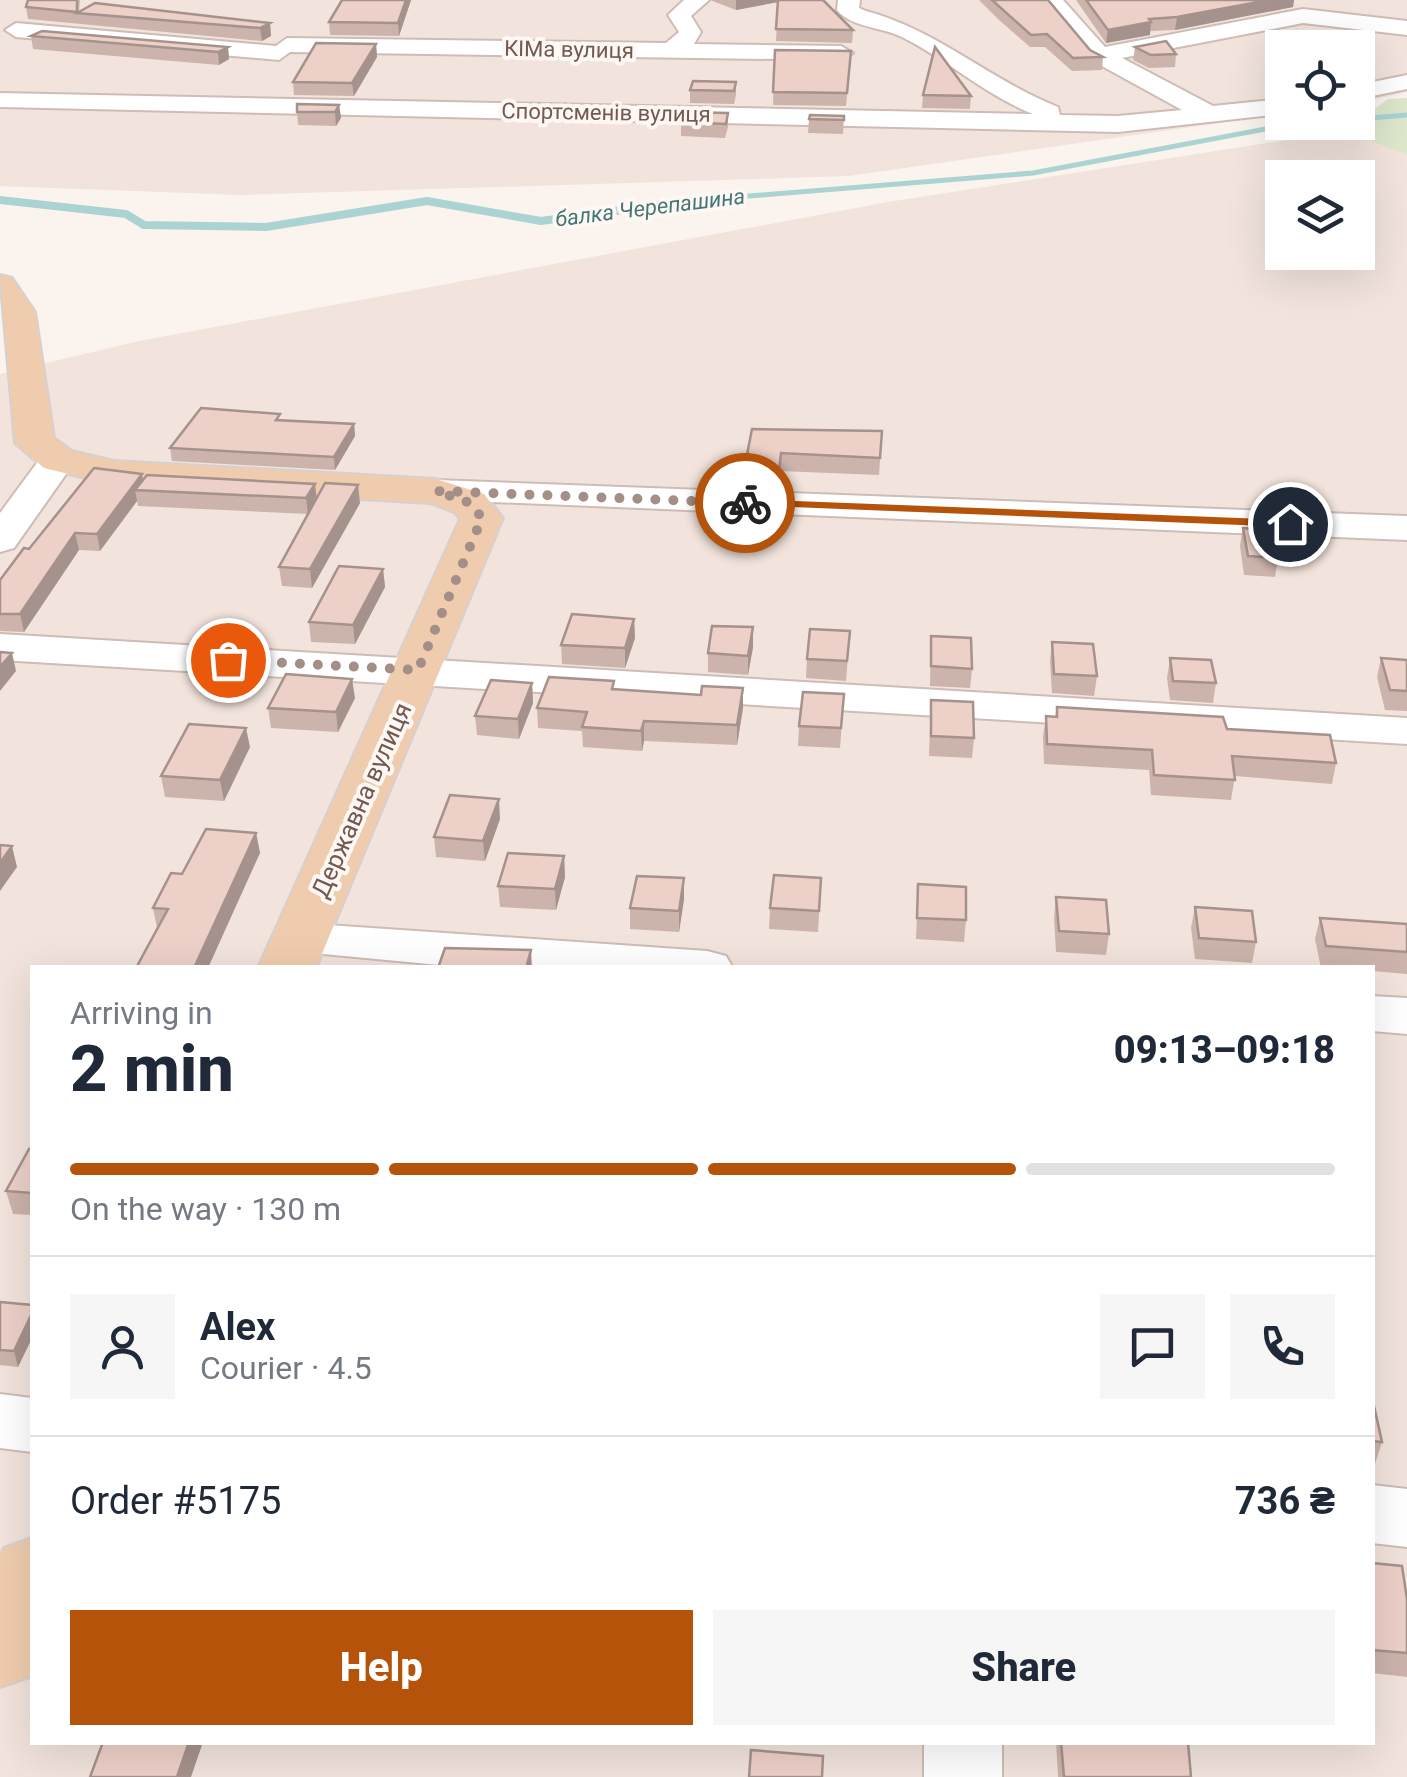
<!DOCTYPE html>
<html lang="en">
<head>
<meta charset="utf-8">
<style>
	:root { --surface:#fff; --page:#f6f6f7; --text:#1f2937; --muted:#747a83; --line:#e0e1e3; --accent:#b45309 }
	body { margin:0; font-family:Roboto,sans-serif; background:var(--page); color:var(--text); height:100vh; display:flex; flex-direction:column; font-size:38px; white-space:nowrap }
	* { box-sizing:border-box; margin:0 }
	p { font-size:32px; color:var(--muted) }
	.icon { flex:none; width:55px; height:55px; fill:none; stroke:currentColor; stroke-width:2; stroke-linecap:round; stroke-linejoin:round }
	.map { position:relative; flex:1; overflow:hidden }
	.panel { position:absolute; left:30px; top:965px; width:1345px; height:780px; display:flex; flex-direction:column; background:var(--surface); border-radius:0px; box-shadow:0 10px 40px #0002 }
	.panel>* { flex:none }
	.controls { position:absolute; left:1265px; top:30px; display:grid; gap:20px }
	.controls a { display:grid; place-items:center; width:110px; height:110px; border-radius:0px; background:var(--surface); box-shadow:0 10px 40px #0002; font-size:50px }
	.pin { position:absolute; display:grid; place-items:center; width:85px; height:85px; color:#fff; margin:-42px; border:5px solid #fff; border-radius:50%; box-shadow:0 2px 10px #0007 }
	.courier { position:absolute; display:grid; place-items:center; width:100px; height:100px; margin:-50px; border:8px solid #b45309; border-radius:50%; background:#fff; color:#222; box-shadow:0 2px 12px #0007 }
	.headline em { font-style:normal; font-weight:800 }
	.headline div { display:flex; flex-direction:column-reverse }
	.headline { display:flex; align-items:center; justify-content:space-between; height:170px; padding:0 40px }
	h1 { font-size:65px; font-weight:800; line-height:75px }
	.bar { display:grid; grid-template-columns:repeat(4,1fr); gap:15px 10px; align-content:center; height:120px; padding:0 40px }
	.bar i { height:12px; border-radius:8px; background:var(--line) }
	.bar .selected { background:var(--accent) }
	.bar p { grid-column:span 4 }
	.line { display:flex; align-items:center; gap:25px; padding:0 40px; border-top:2px solid var(--line) }
	.line div { flex:1 }
	.round { display:grid; place-items:center; flex:none; width:105px; height:105px; border-radius:0px; background:var(--page) }
	.cta { display:flex; gap:20px; margin-top:auto; padding:20px 40px }
	.cta a { flex:1; height:115px; border-radius:0px; background:var(--accent); color:#fff; font-size:40px; font-weight:800; line-height:115px; text-align:center }
	.cta a+a { background:var(--page); color:var(--text) }
	.map>svg:first-child { display:block }
</style>
</head>
<body>
<div class="map">
<svg width="1407" height="1777" viewBox="0 0 1407 1777">
	<rect width="100%" height="100%" fill="#fbf3ed"/>
	<!-- residential -->
	<g fill="#f2e4dc" fill-rule="evenodd">
		<path d="M0 0H1407V92L1358 103V48H1282V114L849 176 241 195 0 186Z"/>
		<path d="M1345 131 1407 155V1777H0V374L139 341 888 202ZM1282 178H1358V252H1282ZM32 968H1372V1742H32Z"/>
	</g>
	<!-- green -->
	<path fill="#dce7cc" d="M1407 98V155L1345 131 1388 99Z"/>
	<g fill="none" stroke-linecap="round" stroke-linejoin="round">
		<!-- stream-far1 -->
		<g stroke="#abd3d2" stroke-width="5">
			<path d="M1358 119 1407 115"/>
			<path d="M0 200 10 201"/>
			<path d="M687 201 1033 173 1302 122"/>
		</g>
		<!-- stream -->
		<path stroke="#abd3d2" stroke-width="8" d="M0 200 126 214 144 225 266 227 427 201 541 221 705 199"/>
		<!-- minor casing -->
		<g stroke="#cebcb6" stroke-width="4">
			<g id="minor">
				<path d="M684 0H709L691 16 701 32 694 44 841 46 853 53 841 60 290 52 279 60 16 37 5 30 16 23 276 46 287 38 666 43 679 32 668 15Z"/>
				<path d="M838 0H860L859 8 866 11C937 30 990 80 1058 107L1060 115 1118 116 1182 110 1091 60 1040 0H1063L1105 47 1303 9 1407 21V35L1303 23 1122 58 1213 106 1282 99V114L1118 132 0 107V93L1033 114C985 95 948 60 902 37 882 27 852 28 837 10Z"/>
				<path d="M1407 75V89L1358 99V85Z"/>
				<path d="M58 449 71 452 76 460 14 548 0 552V513L45 452Z"/>
				<path d="M436 480 1407 516V540L423 499 417 491 423 483Z"/>
				<path d="M0 634 1407 718V744L0 660Z"/>
				<path d="M299 923 707 951 726 956 733 968H471L281 950 273 939 281 928Z"/>
				<path d="M1372 996 1407 998V1034L1372 1031Z"/>
				<path d="M0 1394 32 1398V1452L0 1448Z"/>
				<path d="M1372 1485 1407 1489V1547L1372 1543Z"/>
				<rect x="924" y="1742" width="78" height="35"/>
			</g>
		</g>
		<!-- major casing -->
		<g stroke="#d8d0cf" stroke-width="4">
			<g id="major">
				<path d="M0 275 12 278 35 312 54 438 72 451 114 461 436 479 484 494 503 518 316 968H258L460 519 454 512 430 503 114 485 44 468 15 443Z"/>
				<path d="M32 1538V1669L29 1677 0 1687V1557L4 1548Z"/>
			</g>
		</g>
		<!-- minor -->
		<use href="#minor" fill="#fff" fill-rule="evenodd"/>
		<!-- major -->
		<use href="#major" fill="#f0ccae" fill-rule="evenodd"/>
	</g>
	<!-- wall -->
	<g fill="#ccb3ac">
		<path d="M80 0 79 11 270 23 271 36 262 41 28 19 26 7Z"/>
		<path d="M411 0 399 36 330 35 329 22Z"/>
		<path d="M710 0H823L853 30 852 43 776 41 778 2 736 10Z"/>
		<path d="M979 0H1048L1090 50 1103 57 1102 70 1072 71 1045 47H1030L999 20Z"/>
		<path d="M1076 0H1294L1293 7 1175 30 1150 31V35L1106 43Z"/>
		<path d="M31 36 228 47 229 59 219 65 33 49Z"/>
		<path d="M376 44 377 57 354 96 294 95 293 82Z"/>
		<path d="M1135 47 1176 54 1175 67 1149 68 1133 60Z"/>
		<path d="M775 50 851 51 846 106 773 105Z"/>
		<path d="M736 82V95L734 104 690 103V90Z"/>
		<path d="M923 95 971 96 970 109 922 108Z"/>
		<path d="M339 105 341 118 336 126 298 125 297 112Z"/>
		<path d="M728 113V127L725 138 681 136V122Z"/>
		<path d="M844 116 843 134 808 133 809 119Z"/>
		<path d="M281 420 354 424 355 436 335 470 172 461 170 448Z"/>
		<path d="M752 429 882 431 879 475 781 471 779 489 744 488V470Z"/>
		<path d="M143 480 316 498 360 503 312 588 282 586 279 567 308 514 138 506 137 501 100 551 79 550 24 632 0 631V580L29 549Z"/>
		<path d="M735 517H775L772 537 735 536Z"/>
		<path d="M1243 528 1278 558 1275 577 1244 575 1240 546Z"/>
		<path d="M383 569 385 587 355 644 311 642 309 622Z"/>
		<path d="M634 619 635 638 625 668 562 664 561 645Z"/>
		<path d="M850 631 846 681 806 678 807 659Z"/>
		<path d="M931 636 972 669 970 688 930 686Z"/>
		<path d="M1052 642 1097 676 1094 696 1052 693 1050 661Z"/>
		<path d="M753 647 748 675 708 672V653Z"/>
		<path d="M1170 658 1216 683 1213 703 1170 700 1167 678Z"/>
		<path d="M1381 658 1407 660V711L1385 710 1377 677Z"/>
		<path d="M532 683 533 703 519 739 477 735 475 716Z"/>
		<path d="M743 688V708L737 745 644 741 642 751 583 747 582 731 538 728 537 708 615 690 701 695Z"/>
		<path d="M844 694 840 748 798 746 799 726Z"/>
		<path d="M355 698 338 732 271 728 268 708Z"/>
		<path d="M931 700 974 738 972 758 929 756Z"/>
		<path d="M1057 707 1227 729 1336 763 1332 784 1235 776 1231 800 1151 795 1149 770 1044 764 1043 736 1046 716 1055 717Z"/>
		<path d="M250 747 224 801 165 797 161 776Z"/>
		<path d="M500 819 485 861 436 857 434 837Z"/>
		<path d="M256 833 260 853 157 928 153 908 182 874Z"/>
		<path d="M564 856 565 877 556 910 500 907 498 886Z"/>
		<path d="M684 878V899L679 932 630 929V908Z"/>
		<path d="M821 878 818 932 769 929 770 908Z"/>
		<path d="M918 884 966 920 964 942 916 939Z"/>
		<path d="M1056 897 1109 934 1106 955 1056 952 1054 918Z"/>
		<path d="M1195 907 1256 942 1252 963 1195 959 1191 928Z"/>
		<path d="M1320 918 1407 924V974L1372 971V968H1321L1315 939Z"/>
		<path d="M32 1149V1215L13 1214 6 1191Z"/>
		<path d="M0 1302 32 1305V1338L18 1367 0 1365Z"/>
		<path d="M1372 1397 1382 1442 1375 1464H1372Z"/>
		<path d="M1372 1563 1407 1599V1677L1372 1673Z"/>
		<path d="M1056 1742H1188L1191 1777H1058Z"/>
	</g>
	<!-- shaded-wall -->
	<g fill="#a6928c">
		<path d="M406 0H411L399 36 398 23Z"/>
		<path d="M736 0H778V2L736 10Z"/>
		<path d="M1269 0H1294L1293 7 1175 30 1177 17Z"/>
		<path d="M1151 22 1150 35 1106 43 1108 30Z"/>
		<path d="M270 23 271 36 262 41 260 28Z"/>
		<path d="M376 44 377 57 354 96 352 83Z"/>
		<path d="M228 47 229 59 219 65 218 52Z"/>
		<path d="M339 105 341 118 336 126 335 112Z"/>
		<path d="M354 424 355 436 335 470 334 457Z"/>
		<path d="M142 474 145 490H135L137 501 100 551 97 534Z"/>
		<path d="M315 484 317 500 308 514 306 498Z"/>
		<path d="M358 485 360 503 312 588 310 569Z"/>
		<path d="M75 533 79 550 24 632 20 614Z"/>
		<path d="M383 569 385 587 355 644 353 625Z"/>
		<path d="M634 619 635 638 625 668V648Z"/>
		<path d="M753 627V647L748 675V656Z"/>
		<path d="M12 653 16 671 0 691V667Z"/>
		<path d="M352 679 355 698 338 732 336 712Z"/>
		<path d="M532 683 533 703 519 739 518 719Z"/>
		<path d="M743 688V708L737 745V725Z"/>
		<path d="M644 721V741L642 751 641 731Z"/>
		<path d="M246 728 250 747 224 801 220 780Z"/>
		<path d="M499 799 500 819 485 861 483 841Z"/>
		<path d="M256 833 260 853 208 968H194Z"/>
		<path d="M12 846 17 867 0 891V863Z"/>
		<path d="M564 856 565 877 556 910 555 889Z"/>
		<path d="M684 878V899L679 932V911Z"/>
		<path d="M531 950 532 968H526Z"/>
		<path d="M32 1313V1338L18 1367 14 1351Z"/>
		<path d="M189 1742H203L191 1777H177Z"/>
	</g>
	<!-- building -->
	<g fill="#edd0c8" stroke="#a6928c" stroke-width="2.5">
		<path d="M28 0H77V12L26 7Z"/>
		<path d="M342 0H406L398 23 329 22Z"/>
		<path d="M778 0H823L853 30 776 29Z"/>
		<path d="M992 0H1048L1090 50 1103 57 1073 58 1047 34 1031 35Z"/>
		<path d="M1086 0H1269L1177 17 1149 19 1151 22 1108 30Z"/>
		<path d="M95 3 270 23 260 28 77 13Z"/>
		<path d="M42 31 228 47 218 52 31 36Z"/>
		<path d="M1166 41 1176 54 1151 55 1135 47Z"/>
		<path d="M316 43 376 44 352 83 293 82Z"/>
		<path d="M935 47 971 96 923 95Z"/>
		<path d="M775 50 851 51 847 93 773 92Z"/>
		<path d="M693 81 736 82 734 91 690 90Z"/>
		<path d="M297 104 339 105 335 112H297Z"/>
		<path d="M684 112 728 113 726 124 681 122Z"/>
		<path d="M810 115 844 116V120L809 119Z"/>
		<path d="M201 408 280 414 276 420 354 424 334 457 170 448Z"/>
		<path d="M752 429 882 431 880 458 781 453 779 471 744 470Z"/>
		<path d="M94 468 142 474 97 534 75 533 20 614H0V580L24 548 29 549Z"/>
		<path d="M147 475 315 484 306 498 135 490Z"/>
		<path d="M325 483 358 485 310 569 279 567Z"/>
		<path d="M739 498 775 499 772 519 735 517Z"/>
		<path d="M1243 528 1272 530 1278 558 1248 556Z"/>
		<path d="M339 566 383 569 353 625 309 622Z"/>
		<path d="M572 614 634 619 625 648 561 645Z"/>
		<path d="M712 626 753 627 748 656 708 653Z"/>
		<path d="M810 629 850 631 847 661 807 659Z"/>
		<path d="M931 636 971 638 972 669 931 666Z"/>
		<path d="M1052 642 1093 644 1097 676 1054 674Z"/>
		<path d="M0 652 12 653 0 667Z"/>
		<path d="M1170 658 1211 660 1216 683 1173 681Z"/>
		<path d="M1381 658 1407 660V691L1390 690Z"/>
		<path d="M286 674 352 679 336 712 268 708Z"/>
		<path d="M549 677 614 681 612 689 701 695 702 686 743 688 737 725 644 721 641 731 582 727 587 712 537 708Z"/>
		<path d="M491 680 532 683 518 719 475 716Z"/>
		<path d="M803 692 844 694 841 728 799 726Z"/>
		<path d="M931 700 973 702 974 738 931 736Z"/>
		<path d="M1057 707 1223 717 1227 729 1330 735 1336 763 1232 756 1235 780 1154 775 1152 750 1047 744 1046 716 1057 717Z"/>
		<path d="M189 724 246 728 220 780 161 776Z"/>
		<path d="M450 795 499 799 483 841 434 837Z"/>
		<path d="M206 829 256 833 194 968H136L168 909 153 908 171 873 182 874Z"/>
		<path d="M0 845 12 846 0 863Z"/>
		<path d="M508 853 564 856 555 889 498 886Z"/>
		<path d="M774 875 821 878 819 911 770 908Z"/>
		<path d="M637 876 684 878 679 911 630 908Z"/>
		<path d="M918 884 966 887V920L917 918Z"/>
		<path d="M1056 897 1106 900 1109 934 1059 931Z"/>
		<path d="M1195 907 1252 911 1256 942 1199 938Z"/>
		<path d="M1320 918 1407 924V952L1326 946Z"/>
		<path d="M445 948 531 950 526 968H438Z"/>
		<path d="M29 1149H32V1193L6 1191Z"/>
		<path d="M0 1302 32 1305V1313L14 1351 0 1350Z"/>
		<path d="M1372 1397 1382 1442 1372 1441Z"/>
		<path d="M1372 1563 1402 1566 1407 1599V1653L1372 1650Z"/>
		<path d="M103 1742H189L177 1777H90Z"/>
		<path d="M1061 1742H1188L1191 1777H1064Z"/>
		<path d="M751 1750 823 1756 822 1777H749Z"/>
	</g>
	<!-- route -->
	<path fill="#b45309" d="M745 499 1290 520 1297 524 1290 527 741 505Z"/>
	<g fill="none" stroke-linecap="round" stroke-linejoin="round">
		<!-- done -->
		<path stroke="#a38e88" stroke-width="10" stroke-dasharray="0 18" d="M228 660 418 670 482 518 470 503 436 491 745 503"/>
	</g>
	<g text-anchor="middle" stroke-width="8" stroke-linejoin="round" paint-order="stroke">
		<!-- far-street labels -->
		<g font-size="22" fill="#745852" stroke="#fdf8f3">
			<text transform="translate(569 49) rotate(1)" y="8">КІМа вулиця</text>
			<text transform="translate(606 112) rotate(1)" y="8">Спортсменів вулиця</text>
		</g>
		<!-- far-water labels -->
		<g font-size="22" font-style="italic" fill="#477676" stroke="#fdf8f3">
			<text transform="translate(650 207) rotate(-7)" y="8">балка Черепашина</text>
		</g>
		<!-- street labels -->
		<g font-size="25" fill="#745852" stroke="#fdf8f3">
			<text transform="translate(361 800) rotate(-66)" y="9">Державна вулиця</text>
		</g>
	</g>
</svg>
<div class="controls">
<a><svg class="icon" aria-label="locate" viewBox="0 0 24 24"><circle cx="12" cy="12" r="6"/><path d="M12 2v4M12 18v4M2 12h4M18 12h4"/></svg></a>
<a><svg class="icon" aria-label="layers" viewBox="0 0 24 24"><path d="M12 4l9 5-9 5-9-5zM3 14l9 5 9-5"/></svg></a>
</div>
<div class="pin" style="left:228px;top:660px;background:#ea580c"><svg class="icon" aria-label="bag" viewBox="0 0 24 24"><path d="M5 8h14l-1 12H6zM9 8a3 3 0 0 1 6 0"/></svg></div>
<div class="pin" style="left:1290px;top:524px;background:#1f2937"><svg class="icon" aria-label="home" viewBox="0 0 24 24"><path d="M3 11l9-7 9 7M6 9v11h12V9"/></svg></div>
<div class="courier" style="left:745px;top:503px"><svg class="icon" aria-label="bike" viewBox="0 0 24 24"><circle cx="6" cy="16" r="4"/><circle cx="18" cy="16" r="4"/><path d="M6 16l4-8h5l3 8M10 8l3 8H6M13 5h3"/></svg></div>
<section class="panel">
<div class="headline"><div><h1>2 min</h1><p>Arriving in</p></div><em>09:13–09:18</em></div>
<div class="bar"><i class="selected"></i><i class="selected"></i><i class="selected"></i><i></i><p>On the way · 130 m</p></div>
<div class="line" style="height:180px"><a class="round"><svg class="icon" aria-label="person" viewBox="0 0 24 24"><circle cx="12" cy="8" r="4"/><path d="M4 21q1-7 8-7t8 7"/></svg></a><div><b>Alex</b><p>Courier · 4.5</p></div><a class="round"><svg class="icon" aria-label="chat" viewBox="0 0 24 24"><path d="M4 5h16v11H9l-5 4z"/></svg></a><a class="round"><svg class="icon" aria-label="phone" viewBox="0 0 24 24"><path d="M5 4h4l2 5-3 2q2 4 5 5l2-3 5 2v4C11 20 4 13 5 4z"/></svg></a></div>
<div class="line" style="height:130px"><div>Order #5175</div><b>736 ₴</b></div>
<div class="cta"><a>Help</a><a>Share</a></div>
</section>
</div>
</body>
</html>
